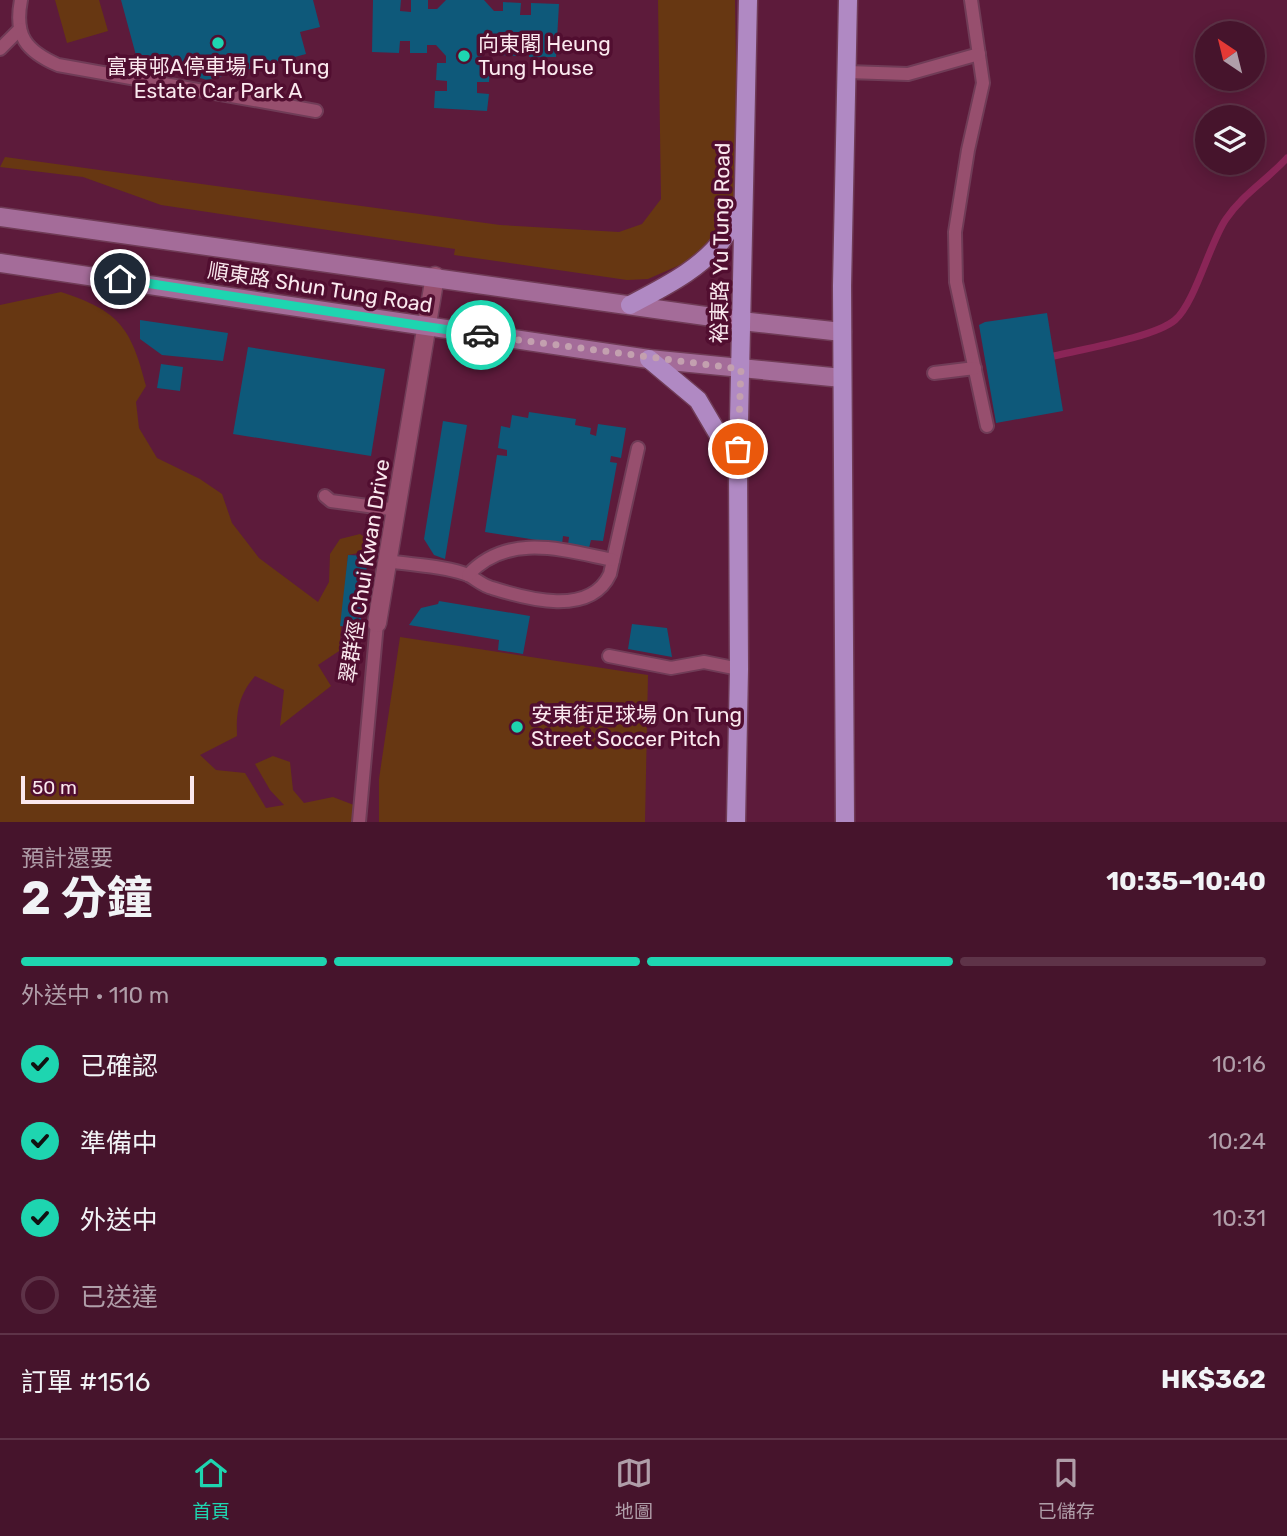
<!DOCTYPE html>
<html lang="zh-TW">
<head>
<meta charset="utf-8">
<style>
	:root { --surface:#46142c; --page:#4d1d34; --text:#f1f3f6; --muted:#b09ea9; --line:#5e3348; --accent:#1ed5b0 }
	body { margin:0; font-family:Rubik,"Noto Sans TC",sans-serif; background:var(--page); color:var(--text); height:100vh; display:flex; flex-direction:column; font-size:26px; white-space:nowrap }
	* { box-sizing:border-box; margin:0 }
	p { font-size:23px; color:var(--muted) }
	.icon { flex:none; width:38px; height:38px; fill:none; stroke:currentColor; stroke-width:2; stroke-linecap:round; stroke-linejoin:round }
	.map { position:relative; height:822px; overflow:hidden }
	.details { display:flex; flex-direction:column; background:var(--surface); flex:1 }
	.details>* { flex:none }
	.needle { width:46px; rotate:325deg }
	.buttons { position:absolute; left:1195px; top:21px; display:grid; gap:14px }
	.buttons a { display:grid; place-items:center; width:70px; height:70px; border-radius:50%; background:var(--surface); box-shadow:0 4px 18px #0003,0 0 0 2px var(--line); font-size:35px }
	.scale { position:absolute; left:21px; bottom:18px; width:173px; box-sizing:border-box; padding-left:7px; border:4px solid #fae8ee; border-top:0; font-size:19px; line-height:24px; white-space:nowrap; color:#fae8ee; -webkit-text-stroke:5px #510e30; paint-order:stroke }
	.pin { position:absolute; display:grid; place-items:center; width:60px; height:60px; color:#fff; margin:-30px; border:4px solid #fff; border-radius:50%; box-shadow:0 2px 7px #0007 }
	.courier { position:absolute; display:grid; place-items:center; width:70px; height:70px; margin:-35px; border:5px solid #1ed5b0; border-radius:50%; background:#fff; color:#222; box-shadow:0 2px 9px #0007 }
	.summary em { font-style:normal; font-weight:700 }
	.summary div { display:flex; flex-direction:column-reverse }
	.summary { display:flex; align-items:center; justify-content:space-between; height:119px; padding:0 21px }
	h1 { font-size:46px; font-weight:700; line-height:52px }
	.bar { display:grid; grid-template-columns:repeat(4,1fr); gap:10px 7px; align-content:center; height:84px; padding:0 21px }
	.bar i { height:9px; border-radius:5px; background:var(--line) }
	.bar .active { background:var(--accent) }
	.bar p { grid-column:span 4 }
	.line { display:flex; align-items:center; gap:18px; padding:0 21px; border-top:2px solid var(--line) }
	.line div { flex:1 }
	ol { padding:0 21px; list-style:none }
	li { display:flex; align-items:center; gap:21px; height:77px }
	li p { margin-inline-start:auto }
	li .icon { padding:7px; border-radius:50%; background:var(--accent); color:#111; stroke-width:4 }
	li:last-child { color:var(--muted) }
	li i { width:38px; height:38px; border:4px solid var(--line); border-radius:50% }
	.tabs { display:flex; justify-content:space-around; align-items:center; height:98px; border-top:2px solid var(--line); background:var(--surface); font-size:19px; color:var(--muted) }
	.tabs a { display:grid; justify-items:center; gap:4px }
	.tabs .active { color:var(--accent) }
	.map>svg:first-child { display:block }
</style>
</head>
<body>
<div class="map">
<svg width="1287" height="822" viewBox="0 0 1287 822">
	<rect width="100%" height="100%" fill="#5d1b3b"/>
	<!-- green -->
	<g fill="#673712">
		<path d="M55 0H99L108 31 67 43Z"/>
		<path d="M658 0H735L738 190 725 226 705 254 648 279 627 280 454 255 455 249 161 205 83 177 0 167 5 157 500 225 619 232 642 224 661 199Z"/>
		<path d="M61 292C119 311 131 327 146 386L136 402 139 428 157 458 200 479 222 494 232 523 259 558 318 602 329 582 330 554 340 539 360 534 370 541 369 551 348 555 339 651 318 665 331 686 280 726 284 690 255 676C239 695 236 711 237 736L200 755 216 770 245 773 266 808 284 805 270 790 255 764 273 756 290 762 293 790 304 803 333 797 359 807 355 822H0V305Z"/>
		<path d="M400 637 648 675 645 822H379V779Z"/>
	</g>
	<g fill="none" stroke-linecap="round" stroke-linejoin="round">
		<!-- stream -->
		<path stroke="#8a2557" stroke-width="7" d="M1046 358C1076 350 1154 338 1175 320 1195 303 1210 242 1226 219 1243 194 1267 180 1287 158"/>
	</g>
	<!-- building -->
	<g fill="#0e597a">
		<path d="M121 0H313L320 27 300 32 306 54 207 80 137 59Z"/>
		<path d="M373 0H401L400 11 411 12V0H428V9H437L446 0H484L494 11H503V2L521 3 520 15H531V3L559 4 556 57H529V45H518V56L501 55V46H493L482 56 481 65 490 66 489 82H477V93L489 94 487 111 434 108 435 91H447V81L436 80 437 63H446V56L436 45H427V53H410V41H400L399 53 372 52Z"/>
		<path d="M1047 313 1063 411 996 423 979 325 985 322Z"/>
		<path d="M140 320 228 333 223 361 162 355 140 339Z"/>
		<path d="M248 347 385 369 371 456 233 434Z"/>
		<path d="M161 364 183 367 180 391 157 388Z"/>
		<path d="M529 412 576 419 575 425 591 428 590 434 596 436 598 424 626 428 621 458 611 456 610 462 617 463 603 541 591 540 589 548 568 545 569 537 563 536 562 544 485 532 497 455 507 456V450L498 448 501 426 510 428 512 415 528 418Z"/>
		<path d="M443 421 467 425 445 559 434 555 424 539Z"/>
		<path d="M348 555 368 556 360 628 340 626Z"/>
		<path d="M439 601 530 616 523 654 498 650 499 640 409 625 421 608 438 604Z"/>
		<path d="M632 624 667 628 672 657 628 649Z"/>
	</g>
	<g fill="none" stroke-linecap="round" stroke-linejoin="round">
		<!-- lane casing -->
		<g stroke="#703c57" stroke-width="16">
			<g id="lane">
				<path d="M21 0C14 36 26 51 58 65L316 111"/>
				<path d="M971 0 983 83 968 150 955 232 956 282 987 426"/>
				<path d="M0 49 20 29"/>
				<path d="M847 72 908 74 979 54"/>
				<path d="M934 373 975 368"/>
				<path d="M325 496 331 501 397 510"/>
				<path d="M388 561C411 565 447 566 468 575 476 579 483 586 492 588 527 599 590 617 610 574L638 448"/>
				<path d="M468 575C508 532 563 550 613 560"/>
				<path d="M609 656 671 668 704 662 739 669"/>
				<path d="M359 822 377 623"/>
			</g>
		</g>
		<!-- street casing -->
		<g stroke="#703c57" stroke-width="21">
			<path id="street" d="M377 623 435 276"/>
		</g>
		<!-- secondary casing -->
		<g stroke="#703c57" stroke-width="21">
			<g id="secondary">
				<path d="M0 217 741 321 842 332"/>
				<path d="M0 263 649 359 842 378"/>
			</g>
		</g>
		<!-- primary casing -->
		<g stroke="#703c57" stroke-width="21">
			<g id="primary">
				<path d="M630 305C662 288 704 268 725 236 732 226 737 213 743 202"/>
				<path d="M649 359 698 400 738 468"/>
				<path d="M736 822 739 669 738 468 748 0"/>
				<path d="M845 822 842 286 848 0"/>
			</g>
		</g>
		<!-- lane -->
		<use href="#lane" stroke="#974f6e" stroke-width="12"/>
		<!-- street -->
		<use href="#street" stroke="#974f6e" stroke-width="18"/>
		<!-- secondary -->
		<use href="#secondary" stroke="#a46c99" stroke-width="18"/>
		<!-- primary -->
		<use href="#primary" stroke="#b089c3" stroke-width="18"/>
	</g>
	<g fill="none" stroke-linecap="round" stroke-linejoin="round">
		<!-- done -->
		<path stroke="#c3a0af" stroke-width="7" stroke-dasharray="0 12.6" d="M481 335 741 369 738 449"/>
		<!-- route -->
		<path stroke="#1ed5b0" stroke-width="9" d="M120 279 481 335"/>
	</g>
	<!-- markers -->
	<g fill="#1ed5b0" stroke="#510e30" stroke-width="2.5">
		<circle cx="218" cy="43" r="7"/>
		<circle cx="464" cy="56" r="7"/>
		<circle cx="517" cy="727" r="7"/>
	</g>
	<g text-anchor="middle" stroke-width="7" stroke-linejoin="round" paint-order="stroke">
		<!-- poi labels -->
		<g font-size="21" fill="#fae8ee" stroke="#510e30" text-anchor="start">
			<text x="478" y="51">向東閣 Heung<tspan x="478" dy="24">Tung House</tspan></text>
			<text x="218" y="74" text-anchor="middle">富東邨A停車場 Fu Tung<tspan x="218" dy="24">Estate Car Park A</tspan></text>
			<text x="531" y="722">安東街足球場 On Tung<tspan x="531" dy="24">Street Soccer Pitch</tspan></text>
		</g>
		<!-- street labels -->
		<g font-size="21" fill="#fae8ee" stroke="#510e30">
			<text transform="translate(721 243) rotate(-89)" y="7">裕東路 Yu Tung Road</text>
			<text transform="translate(320 288) rotate(9)" y="7">順東路 Shun Tung Road</text>
			<text transform="translate(365 571) rotate(-81)" y="7">翠群徑 Chui Kwan Drive</text>
		</g>
	</g>
</svg>
<div class="buttons">
<a><svg class="needle" viewBox="-14 -14 28 28"><path d="M0-13l5 13h-10z" fill="#e53935"/><path d="M0 13l5-13h-10z" fill="#b09ea9"/></svg></a>
<a><svg class="icon" aria-label="layers" viewBox="0 0 24 24"><path d="M12 4l9 5-9 5-9-5zM3 14l9 5 9-5"/></svg></a>
</div>
<div class="scale">50 m</div>
<div class="pin" style="left:738px;top:449px;background:#ea580c"><svg class="icon" aria-label="bag" viewBox="0 0 24 24"><path d="M5 8h14l-1 12H6zM9 8a3 3 0 0 1 6 0"/></svg></div>
<div class="pin" style="left:120px;top:279px;background:#1f2937"><svg class="icon" aria-label="home" viewBox="0 0 24 24"><path d="M3 11l9-7 9 7M6 9v11h12V9"/></svg></div>
<div class="courier" style="left:481px;top:335px"><svg class="icon" aria-label="car" viewBox="0 0 24 24"><path d="M5 17H2v-5l4-1 3-4h7l3 4 3 1v5h-3M9 17h6M6 11h13"/><circle cx="7" cy="17" r="2"/><circle cx="17" cy="17" r="2"/></svg></div>
</div>
<section class="details">
<div class="summary"><div><h1>2 分鐘</h1><p>預計還要</p></div><em>10:35–10:40</em></div>
<div class="bar"><i class="active"></i><i class="active"></i><i class="active"></i><i></i><p>外送中 · 110 m</p></div>
<ol>
<li><svg class="icon" aria-label="check" viewBox="0 0 24 24"><path d="M5 12l5 5 9-10"/></svg>已確認<p>10:16</p></li>
<li><svg class="icon" aria-label="check" viewBox="0 0 24 24"><path d="M5 12l5 5 9-10"/></svg>準備中<p>10:24</p></li>
<li><svg class="icon" aria-label="check" viewBox="0 0 24 24"><path d="M5 12l5 5 9-10"/></svg>外送中<p>10:31</p></li>
<li><i></i>已送達</li>
</ol>
<div class="line" style="height:91px"><div>訂單 #1516</div><b>HK$362</b></div>
</section>
<nav class="tabs">
<a class="active"><svg class="icon" aria-label="home" viewBox="0 0 24 24"><path d="M3 11l9-7 9 7M6 9v11h12V9"/></svg>首頁</a>
<a><svg class="icon" aria-label="map" viewBox="0 0 24 24"><path d="M3 6l6-2 6 2 6-2v14l-6 2-6-2-6 2zM9 4v14M15 6v14"/></svg>地圖</a>
<a><svg class="icon" aria-label="saved" viewBox="0 0 24 24"><path d="M7 4h10v16l-5-4-5 4z"/></svg>已儲存</a>
</nav>
</body>
</html>
